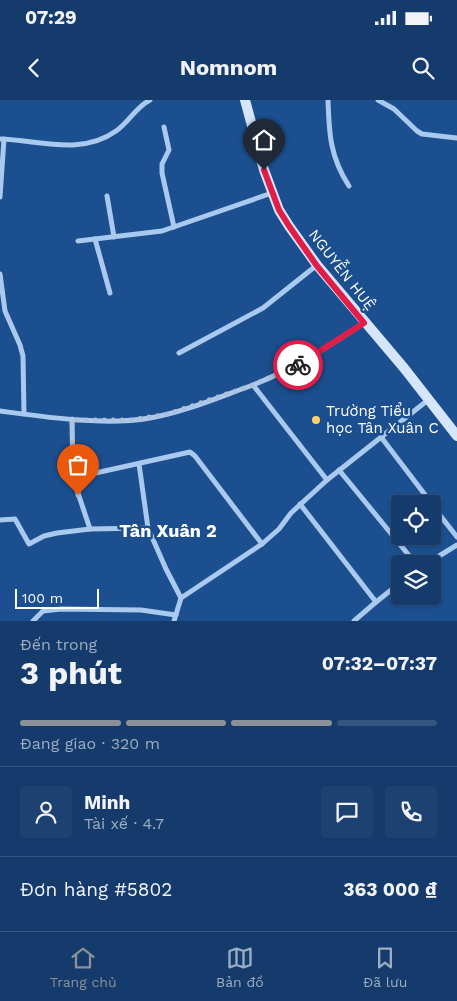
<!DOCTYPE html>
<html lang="vi">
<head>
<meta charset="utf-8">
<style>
	:root { --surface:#143b6b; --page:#1d4271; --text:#f1f3f6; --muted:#9dadc1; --line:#33557e; --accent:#8c9099 }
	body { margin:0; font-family:"Work Sans",sans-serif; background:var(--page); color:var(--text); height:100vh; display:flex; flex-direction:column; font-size:19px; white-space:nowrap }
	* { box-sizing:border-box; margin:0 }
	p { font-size:16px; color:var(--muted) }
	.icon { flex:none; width:28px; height:28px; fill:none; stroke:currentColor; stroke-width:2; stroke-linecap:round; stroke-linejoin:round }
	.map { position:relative; height:521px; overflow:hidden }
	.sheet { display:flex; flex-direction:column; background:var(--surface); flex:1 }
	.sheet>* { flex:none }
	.tools { position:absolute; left:391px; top:395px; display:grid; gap:10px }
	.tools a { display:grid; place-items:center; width:50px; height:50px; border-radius:5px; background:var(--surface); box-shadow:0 1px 4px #0004,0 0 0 1px var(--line); font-size:25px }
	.scale { position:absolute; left:15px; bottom:12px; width:84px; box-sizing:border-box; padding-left:5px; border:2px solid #fff; border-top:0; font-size:14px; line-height:18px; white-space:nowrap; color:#fff; -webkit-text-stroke:4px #1b4f8f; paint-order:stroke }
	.pin { position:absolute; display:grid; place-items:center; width:42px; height:42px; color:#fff; margin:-51px -21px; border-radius:50% 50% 50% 0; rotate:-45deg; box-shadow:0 0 5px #0007 }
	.pin .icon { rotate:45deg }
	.courier { position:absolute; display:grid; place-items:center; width:50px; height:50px; margin:-25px; border:4px solid #e11d48; border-radius:50%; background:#fff; color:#222; box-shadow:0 1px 6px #0007 }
	.overview em { font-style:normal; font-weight:700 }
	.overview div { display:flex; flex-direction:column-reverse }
	.overview { display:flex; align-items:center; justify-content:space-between; height:85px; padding:0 20px }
	h1 { font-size:32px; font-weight:700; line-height:38px }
	.bar { display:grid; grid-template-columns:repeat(4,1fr); gap:8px 5px; align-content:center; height:60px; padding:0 20px }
	.bar i { height:6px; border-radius:4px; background:var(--line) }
	.bar .on { background:var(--accent) }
	.bar p { grid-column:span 4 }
	.line { display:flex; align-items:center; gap:12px; padding:0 20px; border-top:1px solid var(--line) }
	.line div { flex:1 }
	.round { display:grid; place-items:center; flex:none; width:52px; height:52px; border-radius:5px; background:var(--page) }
	.status { display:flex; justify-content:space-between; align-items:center; height:35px; padding:0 25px; background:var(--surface); direction:ltr }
	.status svg { height:14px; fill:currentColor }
	header { display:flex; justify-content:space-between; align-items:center; height:65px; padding:0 20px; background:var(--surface); font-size:22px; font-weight:700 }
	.menu { display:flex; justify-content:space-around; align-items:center; height:70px; border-top:1px solid var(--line); background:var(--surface); font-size:14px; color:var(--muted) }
	.menu a { display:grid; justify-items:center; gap:2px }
	.menu .on { color:var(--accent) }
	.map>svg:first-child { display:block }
</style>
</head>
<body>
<div class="status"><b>07:29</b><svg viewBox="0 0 49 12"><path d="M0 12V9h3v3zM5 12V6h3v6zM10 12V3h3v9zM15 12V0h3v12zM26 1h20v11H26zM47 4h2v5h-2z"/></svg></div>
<header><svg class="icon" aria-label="back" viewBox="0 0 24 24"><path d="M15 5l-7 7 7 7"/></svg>Nomnom<svg class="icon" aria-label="search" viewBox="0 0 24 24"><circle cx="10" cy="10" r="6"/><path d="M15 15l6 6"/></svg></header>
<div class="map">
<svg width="457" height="521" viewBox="0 0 457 521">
	<rect width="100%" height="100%" fill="#1b4f8f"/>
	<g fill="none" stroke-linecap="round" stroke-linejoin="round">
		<!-- street -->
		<g stroke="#a9c9ee" stroke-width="5">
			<path d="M328 0C329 33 330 57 349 86"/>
			<path d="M378 0 394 9 417 31 422 34 457 38"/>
			<path d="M164 27 169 50 162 64V73L174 127"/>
			<path d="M0 39C39 40 81 56 116 31 129 22 136 7 150 0"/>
			<path d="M107 96 114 137"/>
			<path d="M0 97 4 39"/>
			<path d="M95 139 110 193"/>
			<path d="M78 141 162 131 272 93"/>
			<path d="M0 174 5 211 20 245 23 256 24 314"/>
			<path d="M179 253 263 208 317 165"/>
			<path d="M0 311C45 317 105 326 150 318 185 312 219 297 253 285"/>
			<path d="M72 319 73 378 90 429"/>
			<path d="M381 337 432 404"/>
			<path d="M139 364 148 428 166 469 181 498"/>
			<path d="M339 370 416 464"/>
			<path d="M73 378 190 352 195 356 262 444"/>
			<path d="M327 380 253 285C293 269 328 247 364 223"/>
			<path d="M300 404 376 502 400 483"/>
			<path d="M432 405 457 437"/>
			<path d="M0 420 15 419 29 444 44 436 57 433 90 429 148 428"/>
			<path d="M426 464 457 445"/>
			<path d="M33 521 43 511 61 509 141 510 176 515"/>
			<path d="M174 521 181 498 262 444 279 429 291 413 327 380 428 300"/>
			<path d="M354 521 376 502"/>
		</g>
		<!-- secondary -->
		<path stroke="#d6e6fa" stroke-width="10" d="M245 0 264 70 279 110 289 126 317 165 404 268 457 336"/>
	</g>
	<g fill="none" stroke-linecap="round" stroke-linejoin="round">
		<!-- done -->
		<path stroke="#afc1d8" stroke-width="5" stroke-dasharray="0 9" d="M78 395 73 378 72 320H131L168 314 253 285 298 265"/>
		<!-- route -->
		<path stroke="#e11d48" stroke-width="6" d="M264 70 279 110 289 126 317 166 364 223 298 265"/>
	</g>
	<!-- markers -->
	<circle fill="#ffd166" stroke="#1b4f8f" stroke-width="2" cx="316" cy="320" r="5"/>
	<g text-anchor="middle" stroke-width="5" stroke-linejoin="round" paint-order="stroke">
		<!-- street labels -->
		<g font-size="15" fill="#fff" stroke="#1b4f8f">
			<text transform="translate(342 170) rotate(52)" y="5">NGUYỄN HUỆ</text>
		</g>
		<!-- poi labels -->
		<g font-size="15" fill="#fff" stroke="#1b4f8f" text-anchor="start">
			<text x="326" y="316">Trường Tiểu<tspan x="326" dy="17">học Tân Xuân C</tspan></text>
		</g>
		<!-- quarter labels -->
		<g font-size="18" font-weight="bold" fill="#fff" stroke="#1b4f8f">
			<text x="168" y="437">Tân Xuân 2</text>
		</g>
	</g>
</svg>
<div class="tools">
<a><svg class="icon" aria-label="locate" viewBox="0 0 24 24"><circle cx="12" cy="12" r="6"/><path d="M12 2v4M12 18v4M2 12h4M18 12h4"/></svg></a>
<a><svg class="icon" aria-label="layers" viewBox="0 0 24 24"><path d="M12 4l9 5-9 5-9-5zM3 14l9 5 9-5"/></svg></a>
</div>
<div class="scale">100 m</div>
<div class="pin" style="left:78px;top:395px;background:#ea580c"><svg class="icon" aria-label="bag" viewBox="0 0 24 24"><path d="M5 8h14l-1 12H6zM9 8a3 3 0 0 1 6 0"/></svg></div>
<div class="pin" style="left:264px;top:70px;background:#1f2937"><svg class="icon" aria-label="home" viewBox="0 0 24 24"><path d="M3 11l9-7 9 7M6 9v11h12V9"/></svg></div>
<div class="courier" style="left:298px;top:265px"><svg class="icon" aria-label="bike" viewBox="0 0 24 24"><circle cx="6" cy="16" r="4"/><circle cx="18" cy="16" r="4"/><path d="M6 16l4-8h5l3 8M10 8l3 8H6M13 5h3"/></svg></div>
</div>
<section class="sheet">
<div class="overview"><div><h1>3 phút</h1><p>Đến trong</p></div><em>07:32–07:37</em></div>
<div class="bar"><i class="on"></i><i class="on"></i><i class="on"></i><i></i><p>Đang giao · 320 m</p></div>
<div class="line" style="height:90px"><a class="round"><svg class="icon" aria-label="person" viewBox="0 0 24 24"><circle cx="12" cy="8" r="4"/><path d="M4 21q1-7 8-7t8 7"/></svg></a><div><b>Minh</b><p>Tài xế · 4.7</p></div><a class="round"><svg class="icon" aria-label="chat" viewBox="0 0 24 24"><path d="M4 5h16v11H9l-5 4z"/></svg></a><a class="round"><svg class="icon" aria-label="phone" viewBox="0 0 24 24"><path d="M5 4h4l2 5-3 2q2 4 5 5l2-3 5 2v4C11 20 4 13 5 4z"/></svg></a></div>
<div class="line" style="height:65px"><div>Đơn hàng #5802</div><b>363 000 ₫</b></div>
</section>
<nav class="menu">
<a class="on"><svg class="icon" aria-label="home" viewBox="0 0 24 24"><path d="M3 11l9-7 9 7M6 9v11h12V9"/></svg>Trang chủ</a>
<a><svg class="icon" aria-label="map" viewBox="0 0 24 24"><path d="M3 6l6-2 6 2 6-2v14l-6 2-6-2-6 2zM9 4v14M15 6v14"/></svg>Bản đồ</a>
<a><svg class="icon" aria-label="saved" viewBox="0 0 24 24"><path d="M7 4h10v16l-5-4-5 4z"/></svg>Đã lưu</a>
</nav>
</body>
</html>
